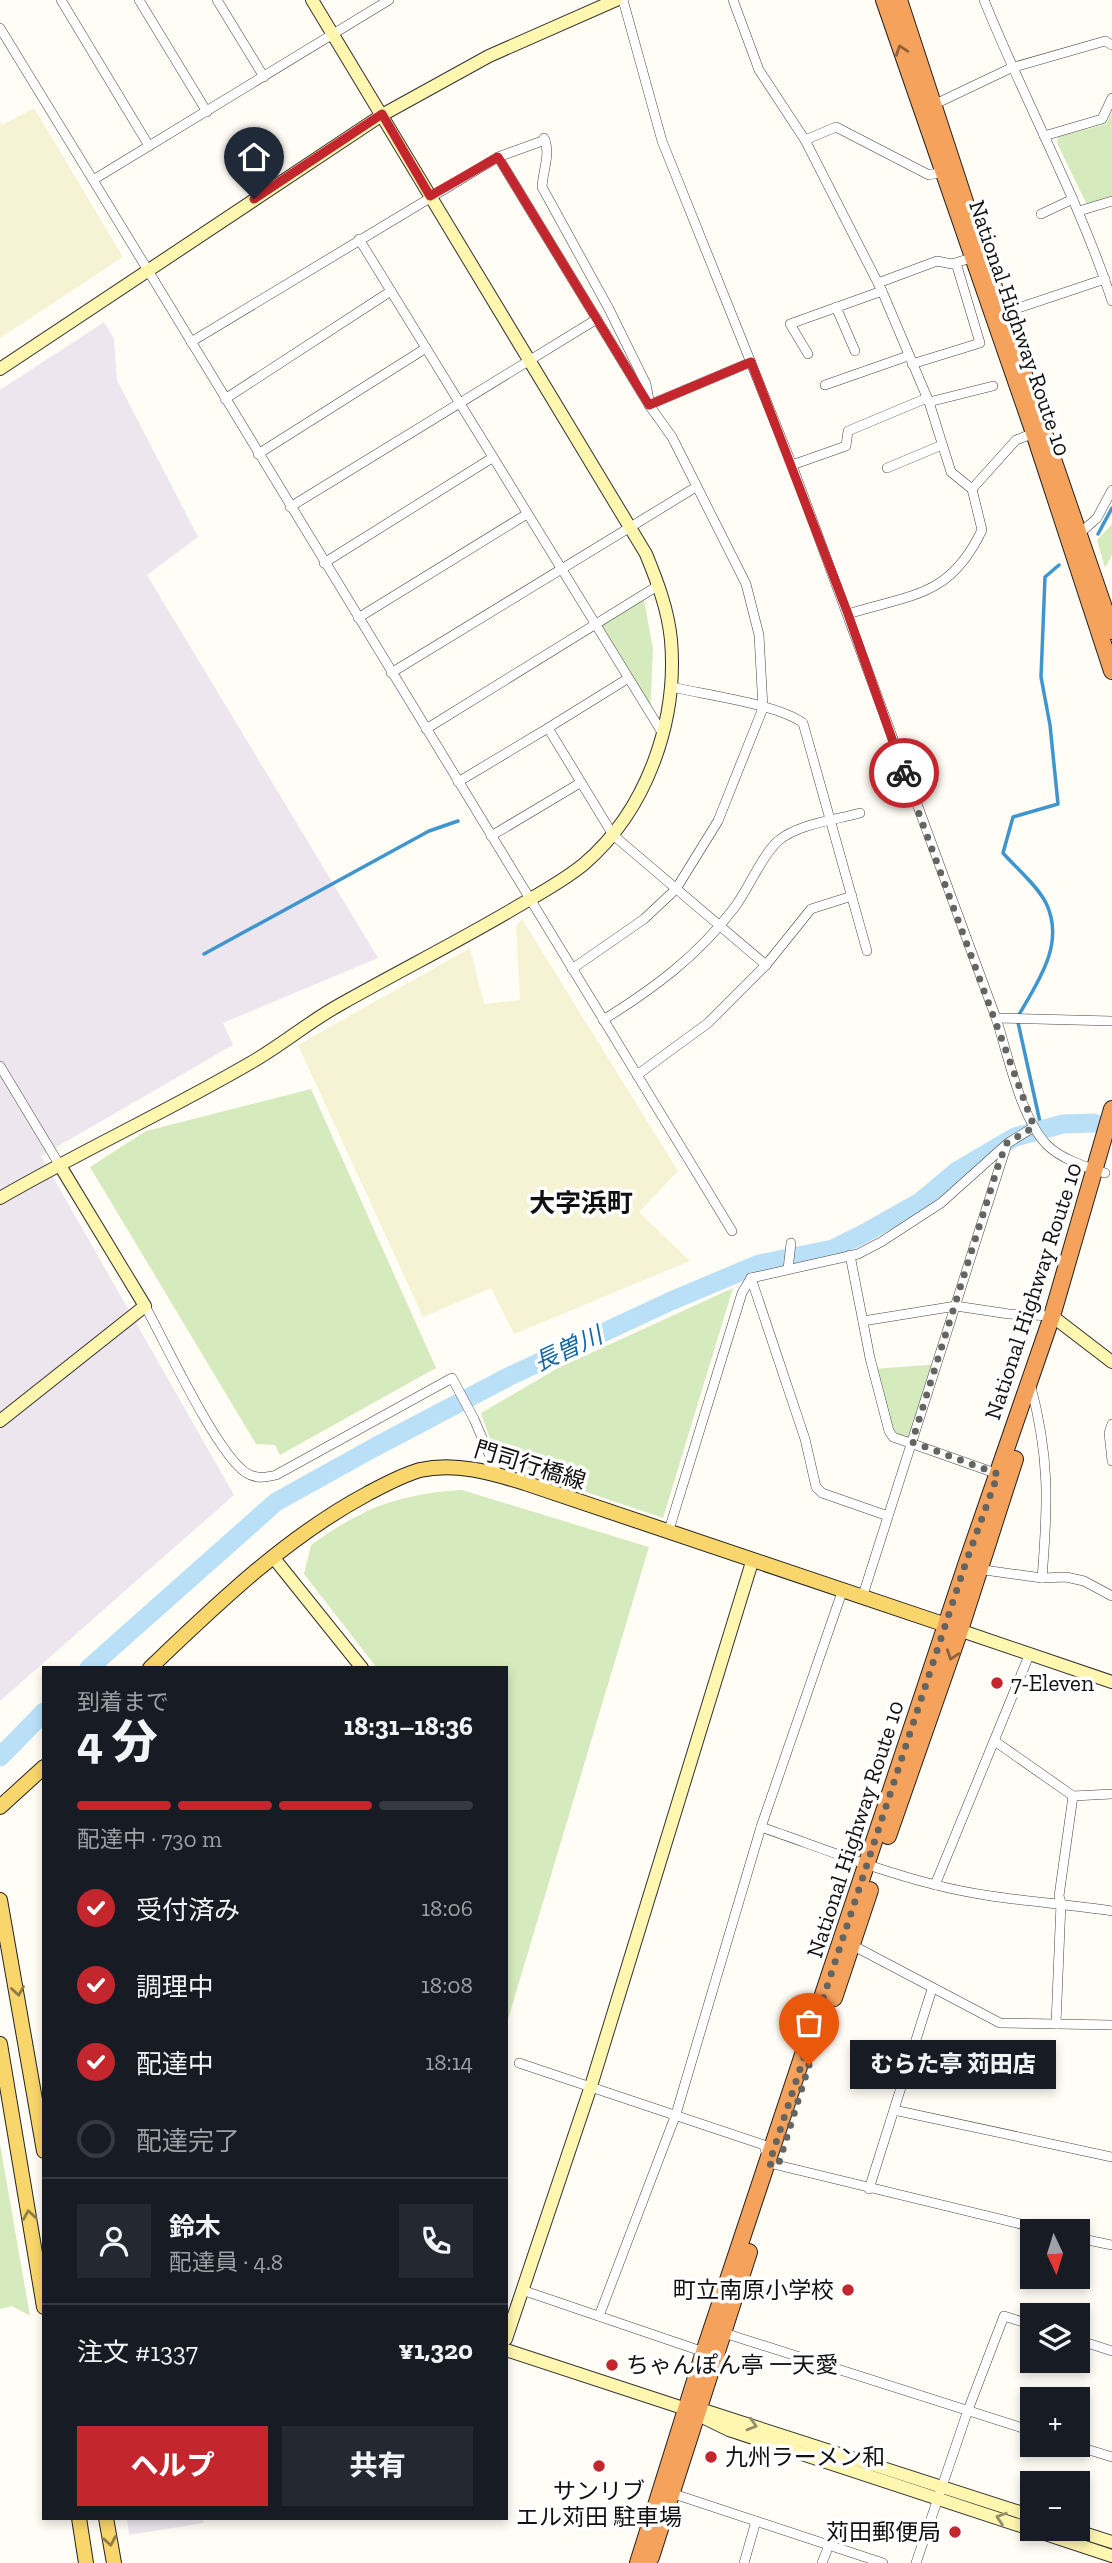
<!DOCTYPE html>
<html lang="ja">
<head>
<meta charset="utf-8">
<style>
	:root { --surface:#171b24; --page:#242831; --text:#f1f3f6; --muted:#9ea1a6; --line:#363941; --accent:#c4262e }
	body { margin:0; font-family:"Zilla Slab","Noto Sans JP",serif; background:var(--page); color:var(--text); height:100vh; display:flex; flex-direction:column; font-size:26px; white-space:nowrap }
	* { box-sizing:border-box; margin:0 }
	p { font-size:23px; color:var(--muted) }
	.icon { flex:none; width:38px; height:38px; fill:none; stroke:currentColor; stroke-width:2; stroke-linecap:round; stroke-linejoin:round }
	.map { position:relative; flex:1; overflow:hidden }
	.panel { position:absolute; left:42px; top:1666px; width:466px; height:854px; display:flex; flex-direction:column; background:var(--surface); border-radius:0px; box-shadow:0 4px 10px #0003 }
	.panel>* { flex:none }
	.needle { width:46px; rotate:176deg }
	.controls { position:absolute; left:1020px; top:2219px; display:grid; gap:14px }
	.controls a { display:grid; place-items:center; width:70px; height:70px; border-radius:0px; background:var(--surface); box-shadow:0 4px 10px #0003; font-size:35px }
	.pin { position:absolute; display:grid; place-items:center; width:60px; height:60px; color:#fff; margin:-72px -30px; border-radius:50% 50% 50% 0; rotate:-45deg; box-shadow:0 0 7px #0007 }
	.pin .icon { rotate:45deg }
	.courier { position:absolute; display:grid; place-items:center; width:70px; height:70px; margin:-35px; border:5px solid #c4262e; border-radius:50%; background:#fff; color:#222; box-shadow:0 2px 9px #0007 }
	.bubble { position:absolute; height:49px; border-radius:0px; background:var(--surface); box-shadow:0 4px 10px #0003; font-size:23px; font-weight:800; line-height:49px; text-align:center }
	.overview em { font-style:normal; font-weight:800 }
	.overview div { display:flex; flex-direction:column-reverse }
	.overview { display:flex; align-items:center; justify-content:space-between; height:119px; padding:0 35px }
	h1 { font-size:46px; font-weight:800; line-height:52px }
	.bar { display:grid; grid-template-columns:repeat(4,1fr); gap:10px 7px; align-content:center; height:84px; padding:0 35px }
	.bar i { height:9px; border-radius:5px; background:var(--line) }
	.bar .on { background:var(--accent) }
	.bar p { grid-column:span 4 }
	.line { display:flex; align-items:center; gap:18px; padding:0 35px; border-top:2px solid var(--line) }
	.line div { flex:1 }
	.round { display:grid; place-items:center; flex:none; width:74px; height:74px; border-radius:0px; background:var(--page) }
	ol { padding:0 35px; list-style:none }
	li { display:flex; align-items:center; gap:21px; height:77px }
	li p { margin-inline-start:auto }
	li .icon { padding:7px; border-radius:50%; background:var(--accent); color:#fff; stroke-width:4 }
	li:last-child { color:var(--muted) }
	li i { width:38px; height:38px; border:4px solid var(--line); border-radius:50% }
	.button { display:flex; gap:14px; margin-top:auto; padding:14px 35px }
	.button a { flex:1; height:80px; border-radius:0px; background:var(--accent); color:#fff; font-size:28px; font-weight:800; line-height:80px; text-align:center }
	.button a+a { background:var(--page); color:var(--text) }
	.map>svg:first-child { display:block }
</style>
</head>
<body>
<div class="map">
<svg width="1112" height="2563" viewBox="0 0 1112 2563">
	<rect width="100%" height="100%" fill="#fffdf5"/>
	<!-- industrial -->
	<g fill="#eee6ef">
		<path d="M104 322 114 339 117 380 198 537 147 575 378 958 223 1023 233 1045 41 1156 234 1495 0 1701V390Z"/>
		<path d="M127 2518H204L203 2523 129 2535Z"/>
	</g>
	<!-- farmland -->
	<g fill="#f6f3d4">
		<path d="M34 108 123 257 0 338V122L2 125Z"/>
		<path d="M522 919 678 1171 639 1212 690 1261 514 1334 491 1288 423 1317 298 1045 470 948 484 1004 520 1000 516 926Z"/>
	</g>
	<!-- green -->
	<g fill="#d5ebbd">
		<path d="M1112 112V198L1087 205 1057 143 1058 137 1106 124Z"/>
		<path d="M1112 524V555L1105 568 1097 540Z"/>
		<path d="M644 600 653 649 650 717 592 628Z"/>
		<path d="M311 1089 436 1368 280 1455 275 1445 256 1444 90 1167 146 1131Z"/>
		<path d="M733 1288 663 1518 498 1462 481 1413 558 1368Z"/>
		<path d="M939 1364 912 1442 893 1437 873 1369Z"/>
		<path d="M462 1490 649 1547 506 2026V1668H377L304 1574 311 1545C363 1508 398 1494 462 1490Z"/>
		<path d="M0 2144 30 2316 12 2306 0 2309Z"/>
	</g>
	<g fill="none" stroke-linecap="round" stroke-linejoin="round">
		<!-- stream -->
		<g stroke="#3f96cf" stroke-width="3.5">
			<path d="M1098 534 1112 508"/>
			<path d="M204 954 429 831 458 821"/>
			<path d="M1042 1131 1017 1018C1037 983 1066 944 1046 903 1037 885 1016 868 1003 853L1013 817 1058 804 1050 725 1041 677 1045 577 1059 565"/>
		</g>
		<!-- river -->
		<g stroke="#b9e0f7" stroke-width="19">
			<path d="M89 1668 276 1502 375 1447 508 1377 671 1301 759 1264 833 1249 865 1233 920 1202 957 1171 1015 1137 1063 1124 1094 1123"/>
			<path d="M0 1757 44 1712"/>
		</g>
		<!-- street casing -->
		<g stroke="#444" stroke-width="10">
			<g id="street">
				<path d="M61 0 149 146"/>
				<path d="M139 0 207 112"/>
				<path d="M217 0 264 77"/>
				<path d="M623 0 662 141 792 465 996 1018C1008 1054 1020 1117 1047 1145 1061 1159 1086 1167 1105 1173"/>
				<path d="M733 0 759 70 805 140 882 291 929 402 951 472 972 489 982 530C950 597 913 594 848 614"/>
				<path d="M984 0C1025 102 1078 197 1112 301"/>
				<path d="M0 28 93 180 389 0"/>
				<path d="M931 106 1011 68 1105 41 1112 45"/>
				<path d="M1044 136 1102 119 1112 98"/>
				<path d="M544 138C551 153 543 170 542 187L609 309 646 384 649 400"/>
				<path d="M805 140 836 127 929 175 946 171"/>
				<path d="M498 157 649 405 672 437 746 584 759 635 763 708 718 821 676 889 644 919 572 969"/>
				<path d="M93 180 732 1231"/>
				<path d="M1079 211 1112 201"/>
				<path d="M1041 214 1073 199"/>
				<path d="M359 239 663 734"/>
				<path d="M878 283 937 261 952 264 974 257"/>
				<path d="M836 307 855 351"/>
				<path d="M1000 314 1105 279"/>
				<path d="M191 342 498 157 545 140"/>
				<path d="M808 354 790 324 882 291"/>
				<path d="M912 364 980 343 956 263"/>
				<path d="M825 385 908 356"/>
				<path d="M225 399 391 291"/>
				<path d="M929 402 993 386"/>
				<path d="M649 405 751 362"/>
				<path d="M258 454 426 348"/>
				<path d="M792 465 846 446 848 431 927 398"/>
				<path d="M887 468 942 445"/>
				<path d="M972 489 1016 440 1034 433"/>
				<path d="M290 507 597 319"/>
				<path d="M1078 535 1097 518 1112 490"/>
				<path d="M324 563 492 458"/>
				<path d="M358 618 527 514"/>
				<path d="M391 673 696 487"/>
				<path d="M627 679 548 728 613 835 766 965"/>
				<path d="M672 687C706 695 777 704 803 723L867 951"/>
				<path d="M426 729 659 585"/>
				<path d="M458 782 548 728"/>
				<path d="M491 836 580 783"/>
				<path d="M996 1018 1112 1021"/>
				<path d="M603 1020C653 989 698 956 734 908 748 890 762 855 778 841 798 824 835 820 860 813"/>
				<path d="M0 1066 59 1164"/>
				<path d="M637 1075 708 1023 766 965 811 909 852 896"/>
				<path d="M850 1255 870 1358 889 1431 893 1437 998 1474"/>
				<path d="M788 1269 791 1243"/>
				<path d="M751 1278 805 1439 816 1487 822 1493 888 1516"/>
				<path d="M145 1306C165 1342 216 1452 245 1472 255 1479 264 1478 276 1475L452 1378 474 1419 498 1475"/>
				<path d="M863 1321 956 1306 1009 1314 1052 1316"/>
				<path d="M1030 1383C1050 1457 1048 1504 1042 1578"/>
				<path d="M1112 1424 1109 1433 1112 1461"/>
				<path d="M668 1533 742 1293 751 1278 858 1254 881 1242 941 1203 1008 1143 1034 1127"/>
				<path d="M977 1569 1042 1578 1066 1577 1084 1581 1112 1596"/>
				<path d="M862 1598 1006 1147"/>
				<path d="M996 1742 1073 1796 1112 1794"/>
				<path d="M761 1827C819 1847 876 1870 936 1885 993 1900 1053 1902 1112 1911"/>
				<path d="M935 1885 1030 1653"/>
				<path d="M850 1944 1000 2023 1112 2025"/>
				<path d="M1056 2024 1061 1903 1059 1896 1073 1796"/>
				<path d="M519 2063 764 2145 769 2163 1049 2231"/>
				<path d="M894 2110 1112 2157"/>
				<path d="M869 2189 932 1989"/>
				<path d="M1078 2238 1112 2245"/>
				<path d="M522 2290 704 2352"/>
				<path d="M599 2316 676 2114 761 1827 842 1592"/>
				<path d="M721 2332 1032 2431"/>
				<path d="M1078 2340 1112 2351"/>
				<path d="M1073 2445 1112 2457"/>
				<path d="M668 2492 883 2563"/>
				<path d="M744 2563 756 2521"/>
				<path d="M822 2563 829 2545"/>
				<path d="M916 2563 968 2410 1004 2316 1032 2325"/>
			</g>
		</g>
		<!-- secondary casing -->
		<g stroke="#333" stroke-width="14">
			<g id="secondary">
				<path d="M0 369 382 115 489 56 616 0"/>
				<path d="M0 1198C83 1150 170 1110 252 1062 283 1044 310 1021 341 1004 396 973 453 944 508 912 533 897 561 883 584 864 647 810 678 721 671 640 668 609 657 581 646 554L312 0"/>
				<path d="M1052 1316 1112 1362"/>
				<path d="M0 1421 145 1306 59 1164"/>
				<path d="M273 1557 362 1668"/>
				<path d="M953 1628 1112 1682"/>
				<path d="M506 2339 591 2086 752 1562"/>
				<path d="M506 2350 686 2409 729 2430 1112 2556"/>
				<path d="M700 2409 1032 2516"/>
				<path d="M1071 2529 1112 2542"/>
			</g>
		</g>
		<!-- primary casing -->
		<g stroke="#222" stroke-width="16">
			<g id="primary">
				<path d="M150 1668C217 1604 285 1538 367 1494 384 1485 402 1475 420 1470 456 1462 492 1473 525 1483L946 1625"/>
				<path d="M0 1807 44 1767"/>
				<path d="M0 1900 44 2151"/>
				<path d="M0 2044 44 2307"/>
				<path d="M79 2518 86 2563"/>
				<path d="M106 2518 114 2563"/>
			</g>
		</g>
		<!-- highway casing -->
		<g stroke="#222" stroke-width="18">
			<g id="highway">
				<path d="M884 0 1034 433 1112 671"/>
				<path d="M899 0 972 223 1112 631"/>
				<path d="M888 1836 960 1630 1015 1459"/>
				<path d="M834 1998 870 1890"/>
				<path d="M651 2557 749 2252"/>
				<path d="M638 2563 704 2352 966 1565 1052 1316 1112 1109"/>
			</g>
		</g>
		<!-- street -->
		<use href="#street" stroke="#fff" stroke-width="9"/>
		<!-- secondary -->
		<use href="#secondary" stroke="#fff6b0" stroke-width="12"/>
		<!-- primary -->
		<use href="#primary" stroke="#f9d66b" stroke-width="14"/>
		<!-- highway -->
		<use href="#highway" stroke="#f5a25d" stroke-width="16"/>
	</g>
	<!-- one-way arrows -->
	<defs><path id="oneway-chevron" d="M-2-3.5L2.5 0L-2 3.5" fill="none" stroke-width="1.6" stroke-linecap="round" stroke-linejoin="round" transform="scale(1.75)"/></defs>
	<g stroke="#8e613b">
		<use href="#oneway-chevron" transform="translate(901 50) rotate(-109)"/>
		<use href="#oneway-chevron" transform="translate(952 1655) rotate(109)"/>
	</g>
	<g stroke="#917d42">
		<use href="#oneway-chevron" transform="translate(18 1991) rotate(81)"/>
		<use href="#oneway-chevron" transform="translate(29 2215) rotate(-99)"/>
		<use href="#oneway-chevron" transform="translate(110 2541) rotate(80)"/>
	</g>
	<g stroke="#948f68">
		<use href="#oneway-chevron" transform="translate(752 2425) rotate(17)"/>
		<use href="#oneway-chevron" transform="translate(1001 2518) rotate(-162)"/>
	</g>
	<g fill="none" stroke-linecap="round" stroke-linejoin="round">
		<!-- done -->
		<path stroke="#646461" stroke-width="7" stroke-dasharray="0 12.6" d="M809 2065 778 2166 769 2164 965 1565 998 1474 912 1442 1000 1160 1007 1143 1034 1127 904 773"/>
		<!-- route -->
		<path stroke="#c4262e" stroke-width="9" d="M254 199 382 114 430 196 498 157 649 405 751 362 848 614 904 773"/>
	</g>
	<!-- markers -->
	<g fill="#c4262e" stroke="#fff" stroke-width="2.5">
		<circle cx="997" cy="1683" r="7"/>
		<circle cx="848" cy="2290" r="7"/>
		<circle cx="612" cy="2365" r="7"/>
		<circle cx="711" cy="2457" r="7"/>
		<circle cx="599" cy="2466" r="7"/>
		<circle cx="955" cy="2532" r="7"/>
	</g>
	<g text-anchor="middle" stroke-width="7" stroke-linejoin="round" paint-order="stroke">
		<!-- street labels -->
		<g font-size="23" fill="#111" stroke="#fff">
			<text transform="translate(1020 328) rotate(71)" y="8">National Highway Route 10</text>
			<text transform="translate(1033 1291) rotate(-72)" y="8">National Highway Route 10</text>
			<text transform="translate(530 1465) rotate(17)" y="8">門司行橋線</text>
			<text transform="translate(855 1829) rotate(-72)" y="8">National Highway Route 10</text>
		</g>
		<!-- poi labels -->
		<g font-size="23" fill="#111" stroke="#fff" text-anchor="start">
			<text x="1011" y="1691">7-Eleven</text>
			<text x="834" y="2298" text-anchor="end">町立南原小学校</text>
			<text x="626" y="2373">ちゃんぽん亭 一天愛</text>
			<text x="725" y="2465">九州ラーメン和</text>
			<text x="599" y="2499" text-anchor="middle">サンリブ<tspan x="599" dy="26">エル苅田 駐車場</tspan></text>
			<text x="941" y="2540" text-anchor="end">苅田郵便局</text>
		</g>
		<!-- water labels -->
		<g font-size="24" font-style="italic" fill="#1768a6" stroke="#fff">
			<text transform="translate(568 1349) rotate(-25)" y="8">長曽川</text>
		</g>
		<!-- quarter labels -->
		<g font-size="26" font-weight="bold" fill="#111" stroke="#fff">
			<text x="581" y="1212">大字浜町</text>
		</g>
	</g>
</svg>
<div class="controls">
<a><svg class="needle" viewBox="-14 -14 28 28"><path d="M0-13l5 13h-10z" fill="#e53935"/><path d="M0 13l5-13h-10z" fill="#9ea1a6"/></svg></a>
<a><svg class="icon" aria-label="layers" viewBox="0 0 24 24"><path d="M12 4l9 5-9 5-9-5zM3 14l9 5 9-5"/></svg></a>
<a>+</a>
<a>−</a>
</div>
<div class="pin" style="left:809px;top:2065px;background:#ea580c"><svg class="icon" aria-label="bag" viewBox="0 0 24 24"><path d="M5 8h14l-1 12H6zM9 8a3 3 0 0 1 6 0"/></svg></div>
<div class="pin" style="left:254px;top:199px;background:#1f2937"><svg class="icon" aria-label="home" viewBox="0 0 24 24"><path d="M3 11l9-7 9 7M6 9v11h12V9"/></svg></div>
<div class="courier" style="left:904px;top:773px"><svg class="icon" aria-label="bike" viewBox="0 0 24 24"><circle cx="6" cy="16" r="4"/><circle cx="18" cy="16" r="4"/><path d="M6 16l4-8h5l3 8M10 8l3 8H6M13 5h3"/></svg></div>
<div class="bubble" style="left:850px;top:2040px;width:206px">むらた亭 苅田店</div>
<section class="panel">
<div class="overview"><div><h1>4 分</h1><p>到着まで</p></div><em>18:31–18:36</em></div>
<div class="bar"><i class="on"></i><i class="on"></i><i class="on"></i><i></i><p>配達中 · 730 m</p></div>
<ol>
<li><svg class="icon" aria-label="check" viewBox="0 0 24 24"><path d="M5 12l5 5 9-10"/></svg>受付済み<p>18:06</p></li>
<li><svg class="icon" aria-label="check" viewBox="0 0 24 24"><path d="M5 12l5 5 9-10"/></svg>調理中<p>18:08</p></li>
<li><svg class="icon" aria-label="check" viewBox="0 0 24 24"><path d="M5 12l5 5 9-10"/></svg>配達中<p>18:14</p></li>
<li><i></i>配達完了</li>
</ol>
<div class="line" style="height:126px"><a class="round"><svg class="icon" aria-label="person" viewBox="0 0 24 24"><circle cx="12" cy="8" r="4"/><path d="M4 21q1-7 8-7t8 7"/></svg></a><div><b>鈴木</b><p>配達員 · 4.8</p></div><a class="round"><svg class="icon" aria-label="phone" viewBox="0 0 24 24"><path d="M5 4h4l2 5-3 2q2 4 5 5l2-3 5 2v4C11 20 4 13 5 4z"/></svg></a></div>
<div class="line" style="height:91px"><div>注文 #1337</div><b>¥1,320</b></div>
<div class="button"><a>ヘルプ</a><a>共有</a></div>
</section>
</div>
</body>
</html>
